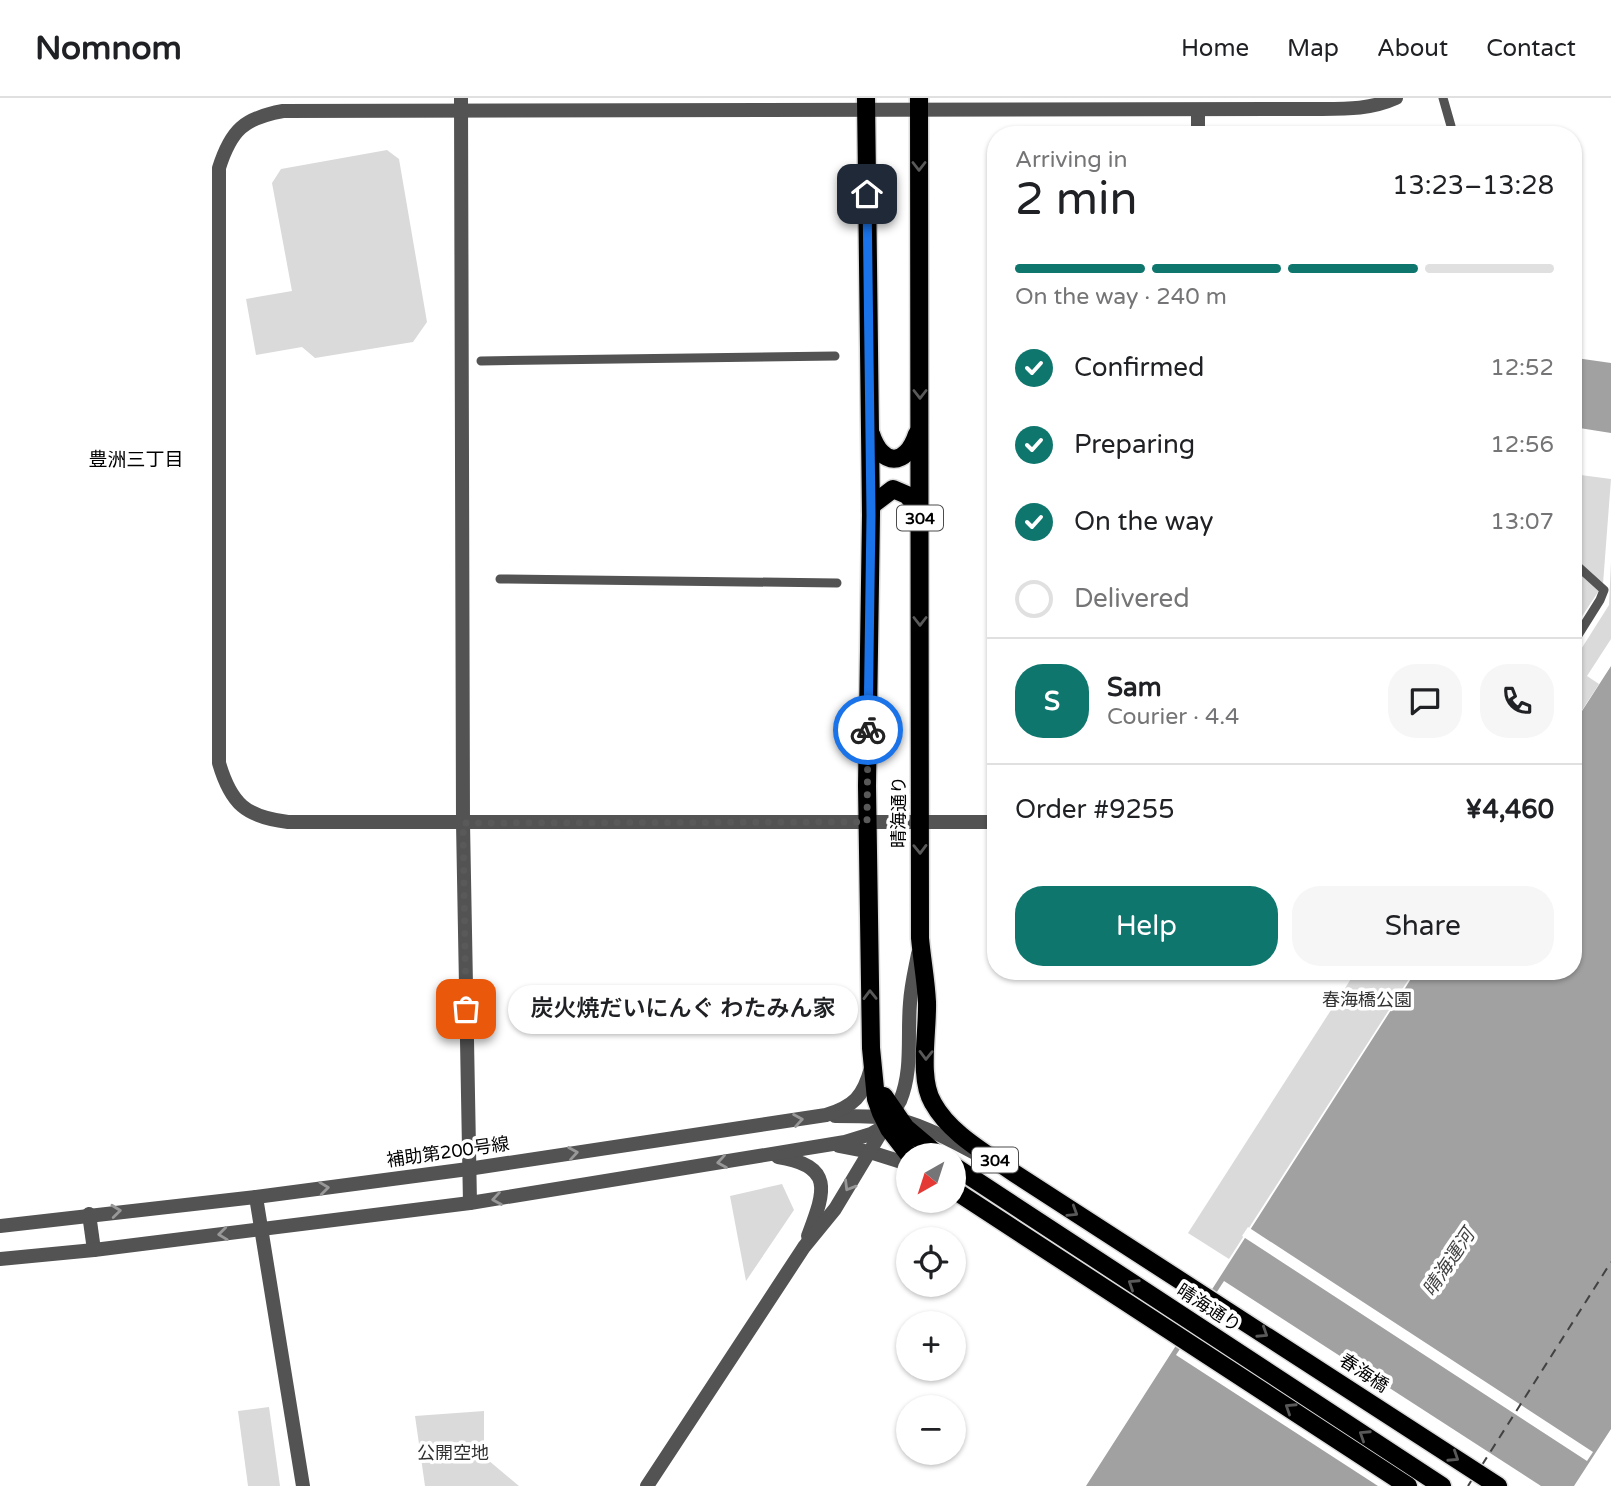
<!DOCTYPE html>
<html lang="en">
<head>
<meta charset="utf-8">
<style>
	:root { --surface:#fff; --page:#f6f6f6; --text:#202124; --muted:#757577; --line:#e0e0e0; --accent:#0f766e }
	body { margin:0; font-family:"Varela Round","Noto Sans JP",sans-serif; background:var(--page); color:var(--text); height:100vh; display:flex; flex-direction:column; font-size:26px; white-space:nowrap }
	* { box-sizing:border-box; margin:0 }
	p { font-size:23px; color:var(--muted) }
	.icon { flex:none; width:38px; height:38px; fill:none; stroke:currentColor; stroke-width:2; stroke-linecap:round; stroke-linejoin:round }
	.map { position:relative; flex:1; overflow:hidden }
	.sheet { position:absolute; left:987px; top:28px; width:595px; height:854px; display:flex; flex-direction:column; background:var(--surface); border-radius:28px; box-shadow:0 2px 5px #0004 }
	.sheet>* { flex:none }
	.needle { width:46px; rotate:219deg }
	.tools { position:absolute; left:896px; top:1045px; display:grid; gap:14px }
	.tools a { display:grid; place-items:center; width:70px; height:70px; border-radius:50%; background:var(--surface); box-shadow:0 2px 5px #0004; font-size:35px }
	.pin { position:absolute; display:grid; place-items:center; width:60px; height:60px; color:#fff; margin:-30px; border-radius:14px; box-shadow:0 4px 10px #0006 }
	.courier { position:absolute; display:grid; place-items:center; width:70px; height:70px; margin:-35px; border:5px solid #1a73e8; border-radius:50%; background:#fff; color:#222; box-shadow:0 2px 9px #0007 }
	.bubble { position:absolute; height:49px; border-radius:24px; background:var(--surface); box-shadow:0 2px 5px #0004; font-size:23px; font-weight:600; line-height:49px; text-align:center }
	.summary em { font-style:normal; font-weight:600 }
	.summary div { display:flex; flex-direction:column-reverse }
	.summary { display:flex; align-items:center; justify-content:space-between; height:119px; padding:0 28px }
	h1 { font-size:46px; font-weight:600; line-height:52px }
	.bar { display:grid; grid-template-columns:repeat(4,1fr); gap:10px 7px; align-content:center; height:84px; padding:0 28px }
	.bar i { height:9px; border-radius:5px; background:var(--line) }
	.bar .on { background:var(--accent) }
	.bar p { grid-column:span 4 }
	.line { display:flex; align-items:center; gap:18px; padding:0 28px; border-top:2px solid var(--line) }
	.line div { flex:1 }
	.round { display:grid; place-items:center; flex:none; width:74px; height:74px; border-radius:28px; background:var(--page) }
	ol { padding:0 28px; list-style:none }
	li { display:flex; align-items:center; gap:21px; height:77px }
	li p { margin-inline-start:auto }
	li .icon { padding:7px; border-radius:50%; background:var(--accent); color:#fff; stroke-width:4 }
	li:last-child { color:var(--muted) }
	li i { width:38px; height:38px; border:4px solid var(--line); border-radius:50% }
	.primary-button { display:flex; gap:14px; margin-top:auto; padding:14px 28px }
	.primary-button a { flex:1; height:80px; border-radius:28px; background:var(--accent); color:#fff; font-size:28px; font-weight:600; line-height:80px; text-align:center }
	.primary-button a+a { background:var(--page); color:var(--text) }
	header { display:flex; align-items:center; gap:42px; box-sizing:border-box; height:98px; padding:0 35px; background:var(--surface); border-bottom:2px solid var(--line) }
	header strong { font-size:33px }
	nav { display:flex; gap:38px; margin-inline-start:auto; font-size:24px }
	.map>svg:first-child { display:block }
</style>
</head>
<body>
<header>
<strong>Nomnom</strong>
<nav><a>Home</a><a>Map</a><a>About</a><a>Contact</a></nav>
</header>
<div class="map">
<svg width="1611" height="1388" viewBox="0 0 1611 1388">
	<rect width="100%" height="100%" fill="#fff"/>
	<!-- green -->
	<g fill="#dadada">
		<path d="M387 52 399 61 427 224 413 244 315 260 302 249 256 257 246 201 292 193 272 85 281 71Z"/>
		<path d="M1573 376 1611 381 1603 486 1573 461Z"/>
		<path d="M1611 464V541L1587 578 1599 586 1573 626V570L1578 572 1573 568V564L1609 507Z"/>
		<path d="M1573 467 1600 491 1573 532Z"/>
		<path d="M1356 873H1414L1229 1161 1188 1135Z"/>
		<path d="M782 1086 794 1112 746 1183 730 1098Z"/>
		<path d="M269 1309 280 1388H248L238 1313Z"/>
		<path d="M484 1313V1346L488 1362 519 1388H425L415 1318Z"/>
	</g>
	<!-- water -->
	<g fill="#a1a1a1">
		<path d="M1576 260 1611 265V335L1573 329V261Z"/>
		<path d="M1611 568V1331L1574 1388H1086L1416 873H1573V627Z"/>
	</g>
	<!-- pier -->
	<g fill="#fff">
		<path d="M1248 1129 1593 1354 1587 1363 1242 1138Z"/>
		<path d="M1224 1183 1541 1388H1378L1176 1257Z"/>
	</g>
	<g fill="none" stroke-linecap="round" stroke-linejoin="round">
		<!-- ferry -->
		<g stroke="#424242" stroke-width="2" stroke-dasharray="9 7" stroke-linecap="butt">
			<path d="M1482 1367 1611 1164"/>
			<path d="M1468 1388 1473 1380"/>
		</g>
		<!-- primary casing -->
		<g stroke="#dbdbdb" stroke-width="21">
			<g id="primary">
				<path d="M866 0 871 417 867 688 871 950 876 1001 881 1015 889 1031 909 1057"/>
				<path d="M919 0 920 840C922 862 926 883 927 904 928 934 918 980 933 1005 950 1036 986 1055 1014 1075L1498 1388"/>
				<path d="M871 336C882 369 906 369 917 336"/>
				<path d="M871 413 872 407 893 391 907 397 920 412"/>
				<path d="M884 998 906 1030 938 1057"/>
				<path d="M954 1068 1442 1388"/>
				<path d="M954 1092 1408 1388"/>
			</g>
		</g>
		<!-- pedestrian -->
		<g stroke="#535353" stroke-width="9">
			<path d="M1443 0 1451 28"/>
			<path d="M481 263 835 258"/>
			<path d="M1573 464 1604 492 1600 502 1573 545"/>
			<path d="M500 481 837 485"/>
		</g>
		<!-- tertiary -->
		<g stroke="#535353" stroke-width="14">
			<path d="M461 0 463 725 470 1105"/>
			<path d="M1198 12V37"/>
			<path d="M996 724H288C246 719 231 706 219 665V70C231 32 244 20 283 13L1322 11C1348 11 1372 11 1396 0"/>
			<path d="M835 1018C853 1018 871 1018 889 1020 920 1025 948 1041 975 1055"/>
			<path d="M839 1048 870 1054 908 1066"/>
			<path d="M778 1059C836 1068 824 1095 808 1138"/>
			<path d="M256 1099 303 1388"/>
			<path d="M89 1116 94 1152"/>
			<path d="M0 1128 256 1099 468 1071 826 1017C854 1008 863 999 871 970"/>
			<path d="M0 1161 94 1152 470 1105 845 1044 871 1036 883 1029"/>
			<path d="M647 1388 804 1149 835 1111 900 1003C913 972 907 938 910 905 911 888 915 872 918 856"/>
		</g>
		<!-- primary -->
		<use href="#primary" stroke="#000" stroke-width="18"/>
	</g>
	<!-- one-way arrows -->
	<defs><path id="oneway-chevron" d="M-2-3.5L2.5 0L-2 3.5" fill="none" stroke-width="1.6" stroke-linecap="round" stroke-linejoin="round" transform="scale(1.75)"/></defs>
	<g stroke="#595959">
		<use href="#oneway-chevron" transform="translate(919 68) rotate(90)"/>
		<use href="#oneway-chevron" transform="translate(920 296) rotate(90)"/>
		<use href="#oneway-chevron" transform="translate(920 523) rotate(90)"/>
		<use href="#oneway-chevron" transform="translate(920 751) rotate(89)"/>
		<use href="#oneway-chevron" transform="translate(870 897) rotate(-91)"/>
		<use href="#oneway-chevron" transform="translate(926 957) rotate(91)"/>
		<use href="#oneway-chevron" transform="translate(1073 1114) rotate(32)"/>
		<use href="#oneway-chevron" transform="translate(1133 1186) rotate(-147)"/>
		<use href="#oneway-chevron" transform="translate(1263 1235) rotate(33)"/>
		<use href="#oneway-chevron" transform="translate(1290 1310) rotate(-147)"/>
		<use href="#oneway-chevron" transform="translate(1364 1337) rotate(-147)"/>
		<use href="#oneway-chevron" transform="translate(1454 1359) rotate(33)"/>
	</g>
	<g stroke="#989898">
		<use href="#oneway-chevron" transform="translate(798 1022) rotate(-9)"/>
		<use href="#oneway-chevron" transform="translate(573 1055) rotate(-9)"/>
		<use href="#oneway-chevron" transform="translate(722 1064) rotate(171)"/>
		<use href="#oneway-chevron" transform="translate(849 1088) rotate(121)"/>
		<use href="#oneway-chevron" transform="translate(324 1090) rotate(-7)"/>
		<use href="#oneway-chevron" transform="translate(497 1101) rotate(171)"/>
		<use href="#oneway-chevron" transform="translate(116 1113) rotate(-6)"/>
		<use href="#oneway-chevron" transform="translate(223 1136) rotate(173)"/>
	</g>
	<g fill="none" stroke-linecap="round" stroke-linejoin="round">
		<!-- done -->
		<path stroke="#595959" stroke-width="7" stroke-dasharray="0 12.6" d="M466 911 463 725 867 724 868 632"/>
		<!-- route -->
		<path stroke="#1a73e8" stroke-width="9" d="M867 96 871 417 868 632"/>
	</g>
	<g text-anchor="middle" stroke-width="7" stroke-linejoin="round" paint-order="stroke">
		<!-- shield labels -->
		<g fill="#fff" stroke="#4c4c4c" stroke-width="2">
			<rect x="897" y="407.5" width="46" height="25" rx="5"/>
			<rect x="972" y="1049.5" width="46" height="25" rx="5"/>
		</g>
		<g font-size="16" font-weight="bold" fill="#000">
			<text x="920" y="426">304</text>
			<text x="995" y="1068">304</text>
		</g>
		<!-- street labels -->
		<g font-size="18" fill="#000" stroke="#fff">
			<text transform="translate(899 714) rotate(-90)" y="6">晴海通り</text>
			<text transform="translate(448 1054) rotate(-8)" y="6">補助第200号線</text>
			<text transform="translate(1209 1210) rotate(33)" y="6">晴海通り</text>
			<text transform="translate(1364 1275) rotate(33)" y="6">春海橋</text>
		</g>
		<!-- park labels -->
		<g font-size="18" fill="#313131" stroke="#fff">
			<text x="1367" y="908">春海橋公園</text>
			<text x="453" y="1361">公開空地</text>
		</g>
		<!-- neighbourhood labels -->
		<g font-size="19" fill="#000" stroke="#fff">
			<text x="136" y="368">豊洲三丁目</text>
		</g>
		<!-- water labels -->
		<g font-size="19" font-style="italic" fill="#424242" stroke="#fff">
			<text transform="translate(1448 1164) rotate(-56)" y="7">晴海運河</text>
		</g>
	</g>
</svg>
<div class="tools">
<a><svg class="needle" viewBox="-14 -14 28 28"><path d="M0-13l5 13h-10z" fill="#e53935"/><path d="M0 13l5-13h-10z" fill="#757577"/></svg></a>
<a><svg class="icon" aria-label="locate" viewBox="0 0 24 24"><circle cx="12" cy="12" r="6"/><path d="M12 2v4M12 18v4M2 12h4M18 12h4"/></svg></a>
<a>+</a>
<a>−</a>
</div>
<div class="pin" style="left:466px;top:911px;background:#ea580c"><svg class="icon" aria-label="bag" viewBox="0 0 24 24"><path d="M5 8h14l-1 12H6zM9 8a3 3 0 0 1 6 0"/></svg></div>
<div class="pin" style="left:867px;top:96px;background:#1f2937"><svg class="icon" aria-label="home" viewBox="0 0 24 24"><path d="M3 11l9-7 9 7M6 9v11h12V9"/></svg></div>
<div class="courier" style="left:868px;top:632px"><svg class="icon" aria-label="bike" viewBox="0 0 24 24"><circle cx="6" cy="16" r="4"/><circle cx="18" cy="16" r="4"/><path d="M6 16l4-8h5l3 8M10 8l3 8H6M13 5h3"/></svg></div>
<div class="bubble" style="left:508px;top:887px;width:350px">炭火焼だいにんぐ わたみん家</div>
<section class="sheet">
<div class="summary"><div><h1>2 min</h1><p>Arriving in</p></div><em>13:23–13:28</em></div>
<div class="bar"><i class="on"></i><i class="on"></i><i class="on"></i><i></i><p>On the way · 240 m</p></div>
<ol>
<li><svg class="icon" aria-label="check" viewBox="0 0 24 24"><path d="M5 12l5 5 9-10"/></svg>Confirmed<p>12:52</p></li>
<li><svg class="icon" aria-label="check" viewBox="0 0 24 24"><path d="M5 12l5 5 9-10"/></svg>Preparing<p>12:56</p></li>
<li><svg class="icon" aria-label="check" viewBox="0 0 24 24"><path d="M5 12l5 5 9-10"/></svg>On the way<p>13:07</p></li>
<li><i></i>Delivered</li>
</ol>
<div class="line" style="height:126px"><b class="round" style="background:var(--accent);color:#fff">S</b><div><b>Sam</b><p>Courier · 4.4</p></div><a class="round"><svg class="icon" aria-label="chat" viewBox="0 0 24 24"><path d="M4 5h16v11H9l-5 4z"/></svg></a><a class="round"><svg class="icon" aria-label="phone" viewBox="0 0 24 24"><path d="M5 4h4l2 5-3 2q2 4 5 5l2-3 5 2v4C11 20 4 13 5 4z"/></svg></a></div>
<div class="line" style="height:91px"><div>Order #9255</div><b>¥4,460</b></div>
<div class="primary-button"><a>Help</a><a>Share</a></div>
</section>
</div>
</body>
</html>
